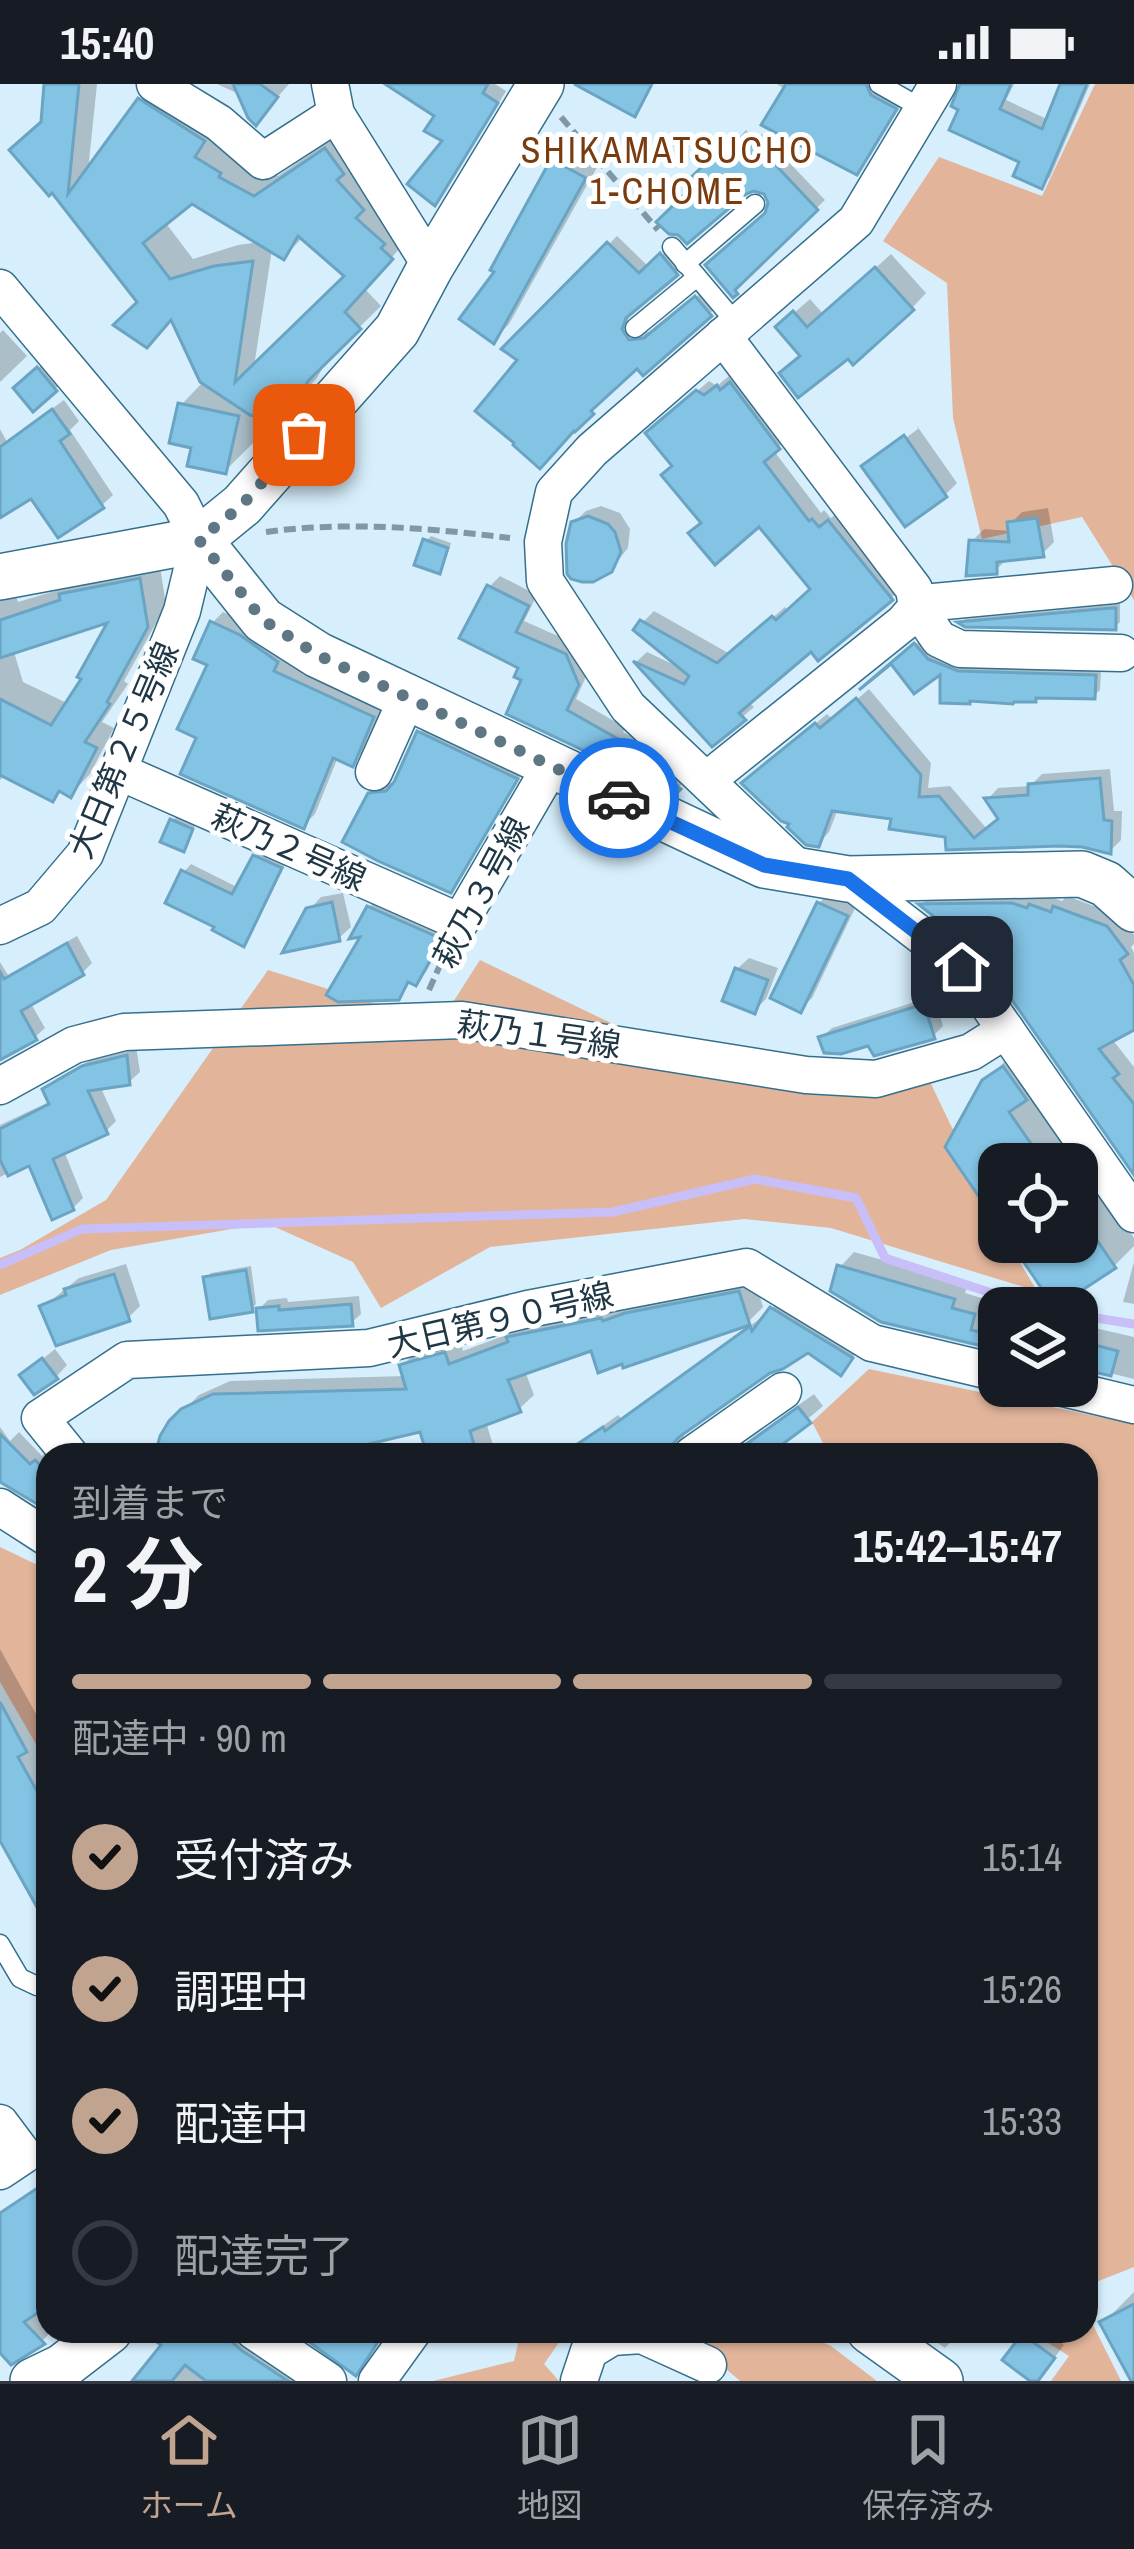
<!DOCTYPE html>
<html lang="ja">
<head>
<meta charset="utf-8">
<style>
	:root { --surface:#171b24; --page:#242831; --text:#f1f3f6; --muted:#9ea1a6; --line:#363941; --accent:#c1a490 }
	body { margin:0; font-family:"Archivo Narrow","Noto Sans JP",sans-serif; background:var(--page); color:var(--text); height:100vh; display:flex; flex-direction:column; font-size:45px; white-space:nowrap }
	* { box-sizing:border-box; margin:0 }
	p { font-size:39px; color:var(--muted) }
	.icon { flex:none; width:66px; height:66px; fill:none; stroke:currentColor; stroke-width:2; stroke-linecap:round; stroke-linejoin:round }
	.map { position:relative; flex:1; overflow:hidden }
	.drawer { position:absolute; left:36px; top:1359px; width:1062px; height:900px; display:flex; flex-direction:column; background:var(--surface); border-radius:36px; box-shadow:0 3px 9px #0004 }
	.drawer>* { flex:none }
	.buttons { position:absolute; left:978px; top:1059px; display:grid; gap:24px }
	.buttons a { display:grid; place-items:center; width:120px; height:120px; border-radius:24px; background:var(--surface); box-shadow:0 3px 9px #0004; font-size:60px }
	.pin { position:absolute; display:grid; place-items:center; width:102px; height:102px; color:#fff; margin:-51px; border-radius:24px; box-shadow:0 6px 18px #0006 }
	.courier { position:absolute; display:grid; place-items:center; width:120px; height:120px; margin:-60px; border:9px solid #1a73e8; border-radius:50%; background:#fff; color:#222; box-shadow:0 3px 15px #0007 }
	.headline em { font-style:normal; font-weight:700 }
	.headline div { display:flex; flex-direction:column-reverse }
	.headline { display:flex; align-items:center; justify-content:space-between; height:204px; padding:0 36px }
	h1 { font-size:78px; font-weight:700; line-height:90px }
	.bar { display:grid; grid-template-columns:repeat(4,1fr); gap:18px 12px; align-content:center; height:144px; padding:0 36px }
	.bar i { height:15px; border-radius:9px; background:var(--line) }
	.bar .selected { background:var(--accent) }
	.bar p { grid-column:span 4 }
	ol { padding:0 36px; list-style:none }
	li { display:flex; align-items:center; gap:36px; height:132px }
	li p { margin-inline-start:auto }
	li .icon { padding:12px; border-radius:50%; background:var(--accent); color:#111; stroke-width:4 }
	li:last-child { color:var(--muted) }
	li i { width:66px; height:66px; border:6px solid var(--line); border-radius:50% }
	.status { display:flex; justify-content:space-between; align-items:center; height:84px; padding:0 60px; background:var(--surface); direction:ltr }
	.status svg { height:33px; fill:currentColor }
	.dock { display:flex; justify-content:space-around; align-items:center; height:168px; border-top:3px solid var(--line); background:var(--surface); font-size:33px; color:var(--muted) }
	.dock a { display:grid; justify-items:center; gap:6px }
	.dock .selected { color:var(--accent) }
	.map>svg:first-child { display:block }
</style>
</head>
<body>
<div class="status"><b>15:40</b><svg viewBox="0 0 49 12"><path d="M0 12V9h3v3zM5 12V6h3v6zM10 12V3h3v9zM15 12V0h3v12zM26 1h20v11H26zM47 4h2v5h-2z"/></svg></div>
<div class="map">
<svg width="1134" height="2297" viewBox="0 0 1134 2297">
	<rect width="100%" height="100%" fill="#d7effc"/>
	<!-- green -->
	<g fill="#e2b59b">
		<path d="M1095 0H1134V516L1082 433 982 455 953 334 947 199 883 157 939 73 1042 112Z"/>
		<path d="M480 876 636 951 860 988 922 981 999 1142V1158H1008L1037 1207 831 1144 744 1135 490 1163 381 1224 353 1178 266 1139 111 1166 0 1211V1174L20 1166 106 1116 268 886 439 940Z"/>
		<path d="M869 1285 1134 1340V2183L1086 2202V1371H811L823 1359 812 1338Z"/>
		<path d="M0 1463 48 1486V1681L0 1598Z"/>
		<path d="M1086 2227 1121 2297H1051L1069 2272 1029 2247H1086Z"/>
		<path d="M521 2247H567L544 2280 559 2297H433L514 2277Z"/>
		<path d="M666 2247H738L744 2255 797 2247 831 2262 877 2297H740L725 2284Z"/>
	</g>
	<!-- shadow -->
	<g fill="#0003" fill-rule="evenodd">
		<path d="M47 0H97L88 87 140 16 156 0 238 70 278 92 348 44 412 151 364 204 381 222 329 273 317 294 277 336 263 332 258 354 225 387 181 321 203 298 173 233 141 218 53 104 44 36ZM192 117 260 158 238 161 193 175 165 138ZM304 152 348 192 254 283 272 165 284 173Z"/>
		<path d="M217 0H289L256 38 241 11Z"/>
		<path d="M391 0H495L506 7 445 108 435 118 446 57 438 31Z"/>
		<path d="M777 0H877L903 16 865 79 857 87 786 6Z"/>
		<path d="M963 0H1014L1006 16 1049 36 1064 0H1090L1050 93 1042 101 1023 77 962 24Z"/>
		<path d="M746 46 757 55 762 50 825 116 742 196 744 199 733 210 772 118 767 108 754 103 695 104 690 99 717 72 720 74Z"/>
		<path d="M570 61 600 78 509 240 494 256 498 187 554 77Z"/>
		<path d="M617 152 649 183 670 164 684 181 632 225 628 235 638 249 655 247 705 206 718 222 643 288 637 281 598 318 599 320 575 344 521 275 506 264Z"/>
		<path d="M891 170 926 209 912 224 848 271 803 270 794 229 810 215 824 231Z"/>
		<path d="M3 246 27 272 0 298V249Z"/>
		<path d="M50 274 67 294 55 305 28 292Z"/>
		<path d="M742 290 789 352 774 367 821 429 824 426 831 434 840 427 902 503 891 514 812 563 748 617 754 623 712 659 637 577 647 568 679 583 643 538 654 527 730 570 785 523 788 527 814 505 759 439 704 438 675 381 660 339 709 297 717 302 729 292 733 297Z"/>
		<path d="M64 316 79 337 70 346 113 411 102 421 32 411 0 431V345L7 358Z"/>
		<path d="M917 342 957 399 945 411 874 377 918 345Z"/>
		<path d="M601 422 620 429 630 445 628 464 610 486 573 439 586 427Z"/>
		<path d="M1048 424 1054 458 1042 470 1008 474 995 487 972 457 984 445 1011 447 1010 440 1022 428Z"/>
		<path d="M431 452 451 459 444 481 439 486 426 457Z"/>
		<path d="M159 476 166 521 124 597 128 600 102 638 114 644 90 690 71 710 61 705 53 714 6 690 0 696V511L14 506 18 518ZM114 533 69 620 23 598 14 568Z"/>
		<path d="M500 492 537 511 524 537 576 560 588 588 576 615 626 644 623 648 659 668 689 693 676 706 510 628 525 594 489 503Z"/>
		<path d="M1120 520V538L1115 543 962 538 965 535Z"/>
		<path d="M223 528 251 540 287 566 283 576 383 622 363 668 352 679 338 673 315 730 304 741 200 652 212 539Z"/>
		<path d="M922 555 1101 586 1100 606 1094 612 943 585 894 579Z"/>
		<path d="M869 605 931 679 928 704 950 702 987 745 1001 734 988 715 998 704 1030 702 1042 690 1110 685 1114 727H1122L1121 756 1110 767 1083 760 948 763V750L894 733 838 725 829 748 818 760 756 689 827 630 833 636Z"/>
		<path d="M429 639 525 684 460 796 450 806 371 711 382 700 397 698 419 649Z"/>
		<path d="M178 732 196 740 183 764 173 736Z"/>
		<path d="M262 766 287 777 250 852 243 859 184 788 191 780 239 804 255 773Z"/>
		<path d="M831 808 857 820 812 914 800 925 819 819Z"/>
		<path d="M343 809 351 843 339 854 309 826 321 813Z"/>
		<path d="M933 810H1043L1062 817 1067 812 1118 831 1134 851V860L1131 863 1134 869V942L1112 955 1134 983V1086L985 845 922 820Z"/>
		<path d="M380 813 450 844 426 888 416 898 412 896 397 913 366 849 369 823Z"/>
		<path d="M77 852 92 879 83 888 30 918 45 944 35 953 0 973V878L8 891Z"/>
		<path d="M749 874 778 884 766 915 755 926 737 885Z"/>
		<path d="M934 912 943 942 933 952 870 958 822 953 832 944Z"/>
		<path d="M136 962 140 988 129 998 100 1002 116 1037 106 1047 64 1067 83 1114 73 1124 31 1078 0 1093V1041L51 1017 45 1005 56 995 96 973Z"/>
		<path d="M1009 973 1134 1154V1162L1114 1182 1013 1158H1077V1080H999V1137L985 998Z"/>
		<path d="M854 1168 968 1200 965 1209 988 1216 984 1231 999 1235V1263L840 1183Z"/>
		<path d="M1134 1178V1220L1123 1218Z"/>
		<path d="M126 1180 140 1222 128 1234 43 1223 79 1194Z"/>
		<path d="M251 1182 256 1220 251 1225 206 1194 211 1189Z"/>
		<path d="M754 1194 763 1223 748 1238 593 1263 525 1287 534 1311 519 1325 486 1338 496 1371H430L422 1345 338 1364 339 1371H159L171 1339 199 1311 230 1297 405 1292 402 1282 417 1267 460 1256 463 1267 517 1247 525 1240Z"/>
		<path d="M787 1210 866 1258 840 1288 808 1266 769 1286 686 1345 683 1355 690 1371H562L618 1331 621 1334 765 1231Z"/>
		<path d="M359 1212 361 1230 351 1239 259 1225 268 1216 287 1214 288 1218Z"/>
		<path d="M1095 1244 1134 1253V1295L1077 1281V1252L1085 1254Z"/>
		<path d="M55 1265 67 1281 56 1293 23 1291Z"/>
		<path d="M814 1310 823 1322 778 1360 785 1368 782 1371H729Z"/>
		<path d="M0 1343 10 1357 19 1348 42 1372 47 1367 48 1424 0 1395Z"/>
		<path d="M0 1565 45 1646 37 1653 48 1673V1837L0 1751Z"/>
		<path d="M48 2096V2218L34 2227 48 2242 49 2250 38 2261 0 2264V2128Z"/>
		<path d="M1134 2208V2292L1103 2239Z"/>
		<path d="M158 2247H244L305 2297H136L165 2260Z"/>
		<path d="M926 2247H961L945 2264 924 2249Z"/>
		<path d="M1029 2247H1045L1064 2261 1046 2285 1024 2252Z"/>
	</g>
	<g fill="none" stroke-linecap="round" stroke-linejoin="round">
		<!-- stream -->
		<g stroke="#c8bef8" stroke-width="9">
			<path d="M0 1181 82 1145 613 1128 755 1095 856 1114 885 1174 1037 1224"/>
			<path d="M1077 1231 1134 1240"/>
		</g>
	</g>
	<!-- building -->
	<g fill="#83c3e4" stroke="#6aa4c2" stroke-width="3" fill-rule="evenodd">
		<path d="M44 0H79L68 110 138 14 205 57 195 73 221 89 219 93 254 112 325 64 344 90 337 96 364 126 356 134 385 160 381 164 393 175 345 228 361 245 308 297 296 320 286 311 283 334 278 339 250 331 200 298 171 236 147 264 113 241 137 218 52 109 49 112 9 66 41 38ZM192 120 284 176 298 152 344 192 235 298 253 177 214 182 170 195 143 159Z"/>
		<path d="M233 0H260L278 13 256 42 248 34Z"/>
		<path d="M385 0H488L483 9 498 19 435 122 407 100 442 57 424 47 434 32Z"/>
		<path d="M574 0H652L635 33Z"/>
		<path d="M786 0H866L871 11 897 25 857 91 761 41Z"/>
		<path d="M960 0H1011L1000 25 1042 45 1060 0H1087L1042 105 1013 92 1019 78 949 46 958 26 951 22Z"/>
		<path d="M735 52 748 63 752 56 818 126 735 206 738 210 733 214 705 181 765 129 768 119 764 110 754 107 746 110 687 160 678 151 669 150 656 138 691 104 685 99 707 78 710 81Z"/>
		<path d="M551 75 586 94 494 260 459 235 494 188 490 186Z"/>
		<path d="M607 158 639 189 660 169 678 191 626 234 622 245 629 256 644 254 695 212 712 232 643 292 637 285 591 327 594 330 575 348 574 347 540 385 513 361 514 359 475 327 517 276 501 265Z"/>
		<path d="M875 183 914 226 853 281 848 275 798 314 779 289 800 272 775 243 793 227 807 243Z"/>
		<path d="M37 283 57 307 33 328 13 304Z"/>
		<path d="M730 298 780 365 764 378 809 437 812 435 819 443 828 436 893 516 818 577 811 568 739 629 746 636 712 663 633 577 684 600 689 592 633 546 640 536 717 579 772 532 776 536 810 505 759 443 715 481 688 449 701 439 661 391 672 382 645 349 696 306 704 311 717 301 720 306Z"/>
		<path d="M178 319 239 332 226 390 187 382 191 364 169 359Z"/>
		<path d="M52 325 70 350 60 357 104 424 58 454 31 415 0 434V363Z"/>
		<path d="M904 351 947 413 905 443 861 382Z"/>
		<path d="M588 432 608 440 615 448 621 468 612 488 593 498H582L571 495 567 490 566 460 571 438Z"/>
		<path d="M1037 434 1044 473 997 478V490L966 492 969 456 1009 458 1007 438Z"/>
		<path d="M423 455 448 464 440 490 414 481Z"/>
		<path d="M140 494 148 543 107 618 110 620 85 658 97 664 71 714 59 707 53 718 0 691V615L51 641 81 595 77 593 107 539 0 574V536L60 516 59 510Z"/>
		<path d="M487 501 529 522 516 548 566 570 579 601 567 626 618 655 615 659 649 677 681 705 676 710 506 630 521 596 514 593 518 584 459 554Z"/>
		<path d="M1111 524H1116V546L965 543 957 538Z"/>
		<path d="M210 537 240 551 278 578 274 587 374 633 353 683 333 674 304 745 180 690 196 654 177 645 207 581 193 575Z"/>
		<path d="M914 559 928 575 958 587 1096 591 1095 615 1036 614V618H1014L1013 620 970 617V620L940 619V591L914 610 891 580 859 606Z"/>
		<path d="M856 614 921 691 919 713 939 712 974 754 998 735 984 714 1028 711V700L1100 694 1104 736 1112 737 1111 770 1082 763 1059 762 946 766 945 753 889 745 891 735 832 727 819 763 806 761 787 743 789 740 781 737 741 699 815 639 820 644Z"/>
		<path d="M417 647 518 695 451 809 378 777 342 758 368 709 386 707 394 698Z"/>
		<path d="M170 735 193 745 184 768 160 758Z"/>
		<path d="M253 771 282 784 244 863 212 846 214 843 165 819 181 786 232 810Z"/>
		<path d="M332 818 340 857 282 869 306 824Z"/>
		<path d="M817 818 848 832 801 929 770 914Z"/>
		<path d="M990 819H1012L1027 824 1029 820 1051 828 1053 822 1107 842 1128 870 1120 876 1134 901V946L1099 965 1119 990 1113 994 1134 1020V1091L980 870 967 859 981 848 947 843 918 820Z"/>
		<path d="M367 822 442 855 416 902 408 898 399 916 338 918 326 911 360 853 349 855Z"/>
		<path d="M67 859 84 891 21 927 37 956 0 976V888L4 895Z"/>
		<path d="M735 884 768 896 755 930 722 917Z"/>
		<path d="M924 920 935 955 874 972 868 962 841 970 824 969 818 953Z"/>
		<path d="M127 971 130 1001 88 1007 108 1050 53 1075 74 1126 52 1136 29 1082 8 1092 0 1076V1045L49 1020 42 1005 82 982Z"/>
		<path d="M1003 982 1027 1016 1009 1028 1045 1080H999V1142L945 1063 982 996Z"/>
		<path d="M1077 1127 1116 1184 1055 1224 1010 1158H1077Z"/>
		<path d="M837 1181 955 1215 952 1224 975 1230 971 1246 999 1252V1266L881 1238 830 1207Z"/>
		<path d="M246 1186 253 1228 210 1235 203 1193Z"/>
		<path d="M114 1190 130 1237 56 1262 39 1222 66 1211 64 1205Z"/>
		<path d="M739 1207 750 1241 623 1284 622 1280 598 1289 591 1267 508 1296 521 1328 470 1347 477 1371H427L420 1348 322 1371H155L160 1352 169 1337 181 1325 213 1310 406 1305 399 1281 416 1276 445 1268 449 1280 508 1258 506 1253 601 1234 603 1237 625 1229Z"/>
		<path d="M351 1220 353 1242 258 1247 256 1224 279 1222V1226Z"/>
		<path d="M770 1223 853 1274 841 1292 808 1269 783 1285 770 1289 679 1353 672 1361 670 1371H561L603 1343 605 1347 750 1242 752 1247Z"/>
		<path d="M1087 1259 1118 1267 1111 1292 1081 1285Z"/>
		<path d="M42 1274 58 1295 34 1311 19 1291Z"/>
		<path d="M798 1323 811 1339 768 1371H731Z"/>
		<path d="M0 1350 30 1380 35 1376 48 1389V1410L37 1420 0 1398Z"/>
		<path d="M0 1618 27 1668 18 1673 48 1727V1843L0 1757Z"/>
		<path d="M48 2097V2222L24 2238 45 2260 11 2281 0 2269V2129Z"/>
		<path d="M1134 2220V2297H1131L1099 2238Z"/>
		<path d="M142 2247H220L241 2266 288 2297H206L185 2281 172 2297H132L161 2261Z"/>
		<path d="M294 2247H385L356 2292Z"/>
		<path d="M1022 2250 1055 2274 1038 2297H1030L1002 2276Z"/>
	</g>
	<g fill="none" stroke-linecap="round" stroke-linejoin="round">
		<!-- service casing -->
		<g stroke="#356f8b" stroke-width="21">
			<g id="service">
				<path d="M879 0 923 25"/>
				<path d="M672 163 737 240"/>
				<path d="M685 180 755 120"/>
				<path d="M635 244 697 193"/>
				<path d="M0 1860 20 1894 37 1902 48 1899"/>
			</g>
		</g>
		<!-- minor casing -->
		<g stroke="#356f8b" stroke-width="39">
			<g id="minor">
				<path d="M155 0 219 39 263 77 336 30"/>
				<path d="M330 0 336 30 431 182"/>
				<path d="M0 204 181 420 199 456 182 527 85 770 40 823 0 842"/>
				<path d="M1114 501 934 518 917 523 939 555 960 565 1121 569"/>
				<path d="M118 687 460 838 551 682"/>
				<path d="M374 688 408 612"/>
				<path d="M707 696 903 539 917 523 914 505 723 252"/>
				<path d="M803 789 628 623 545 497 543 458 554 408 592 366 856 137 938 0"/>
				<path d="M848 795 962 883 1134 1130"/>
				<path d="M0 1002 74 961 124 948 462 936 806 991 876 995 971 968 1006 946"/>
				<path d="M1055 1302 1134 1321"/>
				<path d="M70 1371 40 1334 127 1276 369 1264 528 1225 747 1183 872 1259 999 1289"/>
				<path d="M692 1371 783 1307"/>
				<path d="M0 1423 48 1454"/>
				<path d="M0 2039 24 2071 0 2087"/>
				<path d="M254 2247 328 2297"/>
				<path d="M377 2297 413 2247"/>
				<path d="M579 2297 589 2267 612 2253 642 2251 708 2281"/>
			</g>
		</g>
		<!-- tertiary casing -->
		<g stroke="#356f8b" stroke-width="48">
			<g id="tertiary">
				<path d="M199 456 263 536 318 571 764 781 848 795 1082 790 1106 800 1134 825"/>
				<path d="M0 493 199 456 242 421 397 246 431 182 541 0"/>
				<path d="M870 2247 940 2297"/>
				<path d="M33 2297 62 2283 109 2247"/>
			</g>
		</g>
		<!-- path -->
		<g stroke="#8098a5" stroke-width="6" stroke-dasharray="12 6" stroke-linecap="butt">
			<path d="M561 33 658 146"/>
			<path d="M266 448C346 437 430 444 510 454"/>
			<path d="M429 906 448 863"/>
		</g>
		<!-- service -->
		<use href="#service" stroke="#fff" stroke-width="18"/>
		<!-- minor -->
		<use href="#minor" stroke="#fff" stroke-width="36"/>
		<!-- tertiary -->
		<use href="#tertiary" stroke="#fff" stroke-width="45"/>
	</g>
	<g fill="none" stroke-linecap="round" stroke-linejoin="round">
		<!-- done -->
		<path stroke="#5f7784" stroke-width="12" stroke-dasharray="0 21.6" d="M304 351 242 421 199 456 263 536 318 571 619 714"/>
		<!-- route -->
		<path stroke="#1a73e8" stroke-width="15" d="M619 714 764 781 848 795 962 883"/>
	</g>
	<g text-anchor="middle" stroke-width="10" stroke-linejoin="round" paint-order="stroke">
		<!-- street labels -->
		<g font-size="33" fill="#1f3744" stroke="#fff">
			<text transform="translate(123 666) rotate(-67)" y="12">大日第２５号線</text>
			<text transform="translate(289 763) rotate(24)" y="12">萩乃２号線</text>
			<text transform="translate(481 808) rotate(-62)" y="12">萩乃３号線</text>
			<text transform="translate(539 950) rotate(8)" y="12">萩乃１号線</text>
			<text transform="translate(500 1235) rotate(-13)" y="12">大日第９０号線</text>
		</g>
		<!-- neighbourhood labels -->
		<g font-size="36" letter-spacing="3" fill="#793c10" stroke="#fff">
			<text x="668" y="79">SHIKAMATSUCHO<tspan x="668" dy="41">1-CHOME</tspan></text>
		</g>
	</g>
</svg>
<div class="buttons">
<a><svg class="icon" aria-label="locate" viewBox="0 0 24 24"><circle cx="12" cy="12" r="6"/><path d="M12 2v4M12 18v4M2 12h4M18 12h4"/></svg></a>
<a><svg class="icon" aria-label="layers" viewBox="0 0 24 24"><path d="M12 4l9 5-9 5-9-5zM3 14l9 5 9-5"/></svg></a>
</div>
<div class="pin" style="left:304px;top:351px;background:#ea580c"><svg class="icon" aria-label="bag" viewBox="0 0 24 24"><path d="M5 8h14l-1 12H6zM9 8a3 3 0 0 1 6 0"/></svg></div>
<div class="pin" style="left:962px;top:883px;background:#1f2937"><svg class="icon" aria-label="home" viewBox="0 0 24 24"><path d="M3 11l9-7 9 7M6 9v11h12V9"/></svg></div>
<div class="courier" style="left:619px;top:714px"><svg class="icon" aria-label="car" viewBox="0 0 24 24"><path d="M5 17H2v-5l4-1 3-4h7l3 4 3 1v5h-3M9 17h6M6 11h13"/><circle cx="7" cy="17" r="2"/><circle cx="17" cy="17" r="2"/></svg></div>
<section class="drawer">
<div class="headline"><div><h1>2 分</h1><p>到着まで</p></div><em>15:42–15:47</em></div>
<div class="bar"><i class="selected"></i><i class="selected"></i><i class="selected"></i><i></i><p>配達中 · 90 m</p></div>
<ol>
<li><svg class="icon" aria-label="check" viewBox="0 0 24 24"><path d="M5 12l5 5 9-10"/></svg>受付済み<p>15:14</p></li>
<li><svg class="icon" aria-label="check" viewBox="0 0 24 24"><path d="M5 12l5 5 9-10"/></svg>調理中<p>15:26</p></li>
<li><svg class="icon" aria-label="check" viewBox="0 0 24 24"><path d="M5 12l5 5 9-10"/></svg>配達中<p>15:33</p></li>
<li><i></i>配達完了</li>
</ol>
</section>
</div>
<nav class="dock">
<a class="selected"><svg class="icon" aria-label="home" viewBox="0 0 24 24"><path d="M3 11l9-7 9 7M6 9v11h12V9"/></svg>ホーム</a>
<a><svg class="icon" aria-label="map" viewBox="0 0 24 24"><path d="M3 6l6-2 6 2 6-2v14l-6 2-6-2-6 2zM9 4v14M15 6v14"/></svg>地図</a>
<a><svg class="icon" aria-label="saved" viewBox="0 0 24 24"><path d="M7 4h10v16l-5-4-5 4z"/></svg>保存済み</a>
</nav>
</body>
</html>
